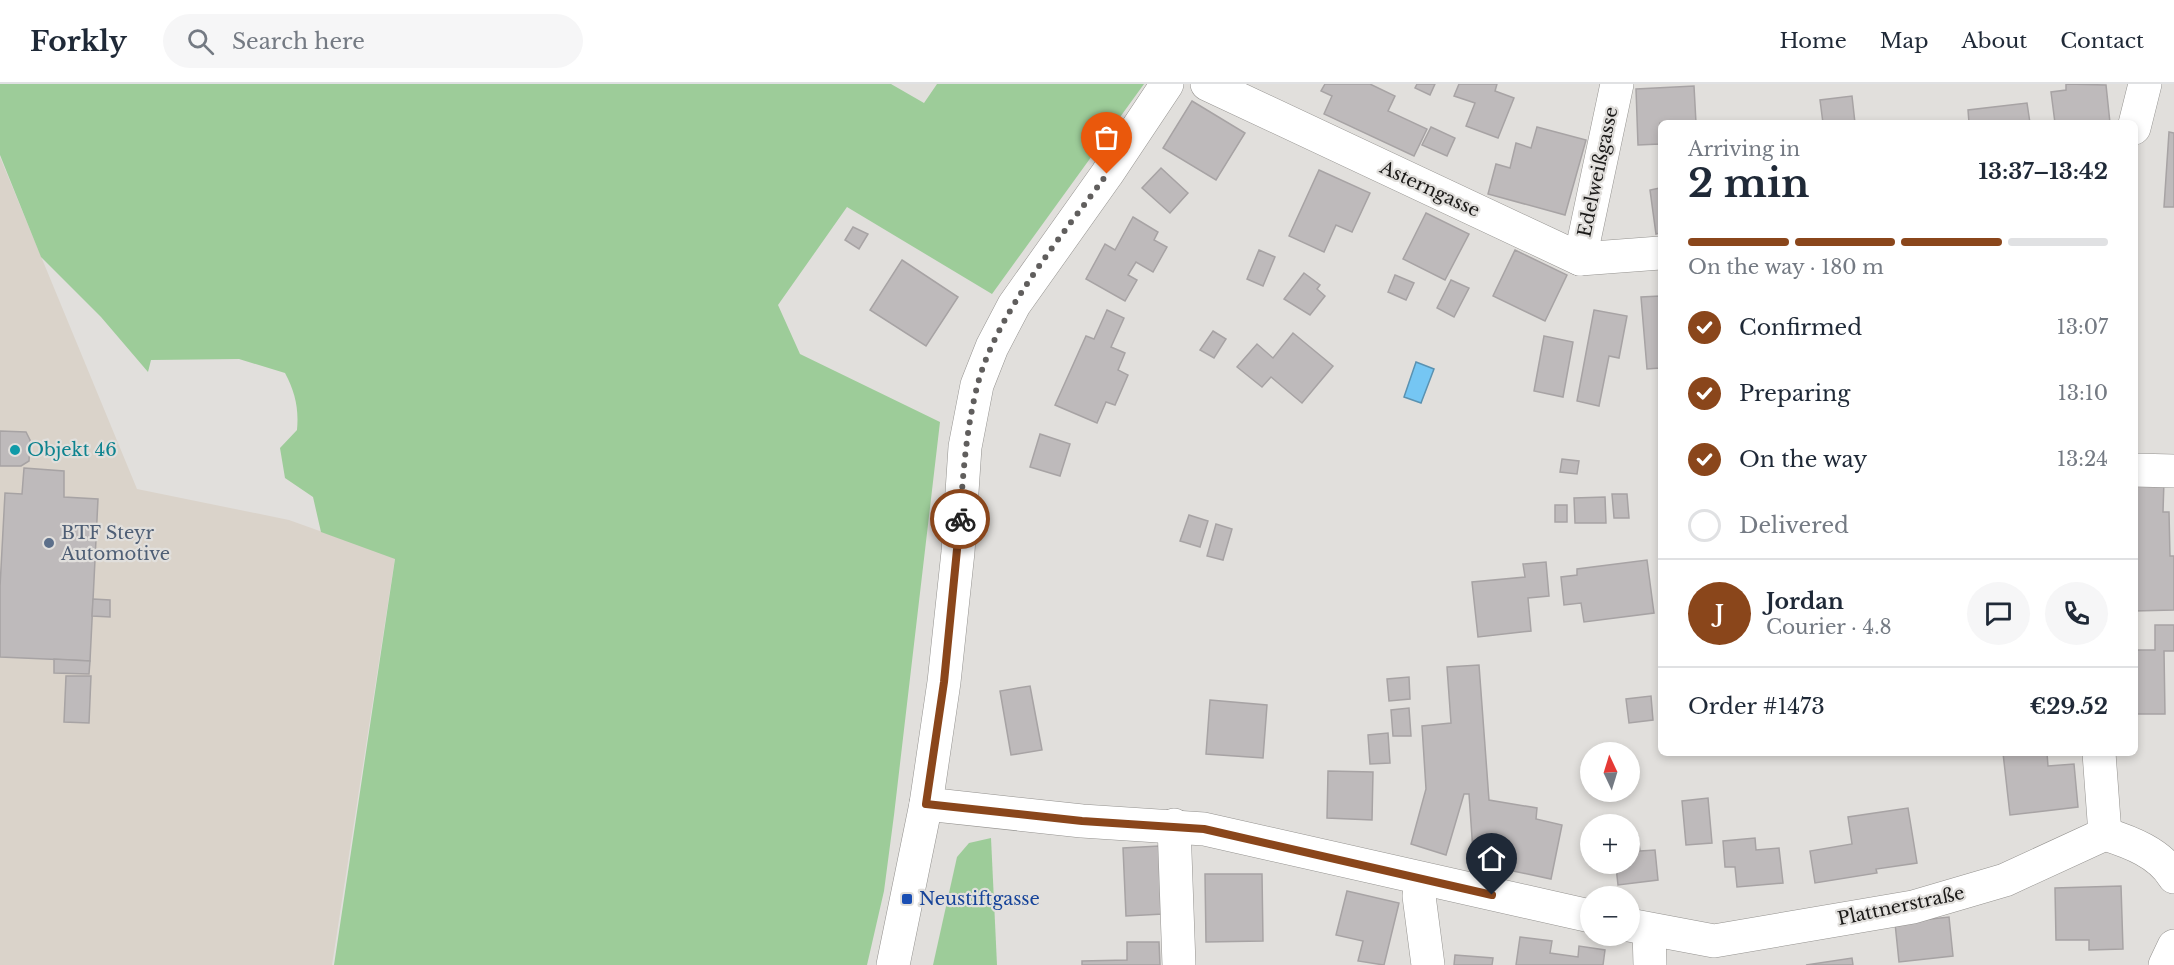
<!DOCTYPE html>
<html lang="en">
<head>
<meta charset="utf-8">
<style>
	:root { --surface:#fff; --page:#f6f6f7; --text:#1f2937; --muted:#747a83; --line:#e0e1e3; --accent:#8a461b }
	body { margin:0; font-family:"Libre Baskerville",serif; background:var(--page); color:var(--text); height:100vh; display:flex; flex-direction:column; font-size:22px; white-space:nowrap }
	* { box-sizing:border-box; margin:0 }
	p { font-size:20px; color:var(--muted) }
	.icon { flex:none; width:33px; height:33px; fill:none; stroke:currentColor; stroke-width:2; stroke-linecap:round; stroke-linejoin:round }
	.map { position:relative; flex:1; overflow:hidden }
	.panel { position:absolute; left:1658px; top:36px; width:480px; height:636px; display:flex; flex-direction:column; background:var(--surface); border-radius:9px; box-shadow:0 3px 9px #0003 }
	.panel>* { flex:none }
	.needle { width:39px; rotate:356deg }
	.buttons { position:absolute; left:1580px; top:658px; display:grid; gap:12px }
	.buttons a { display:grid; place-items:center; width:60px; height:60px; border-radius:50%; background:var(--surface); box-shadow:0 3px 9px #0003; font-size:30px }
	.pin { position:absolute; display:grid; place-items:center; width:51px; height:51px; color:#fff; margin:-62px -26px; border-radius:50% 50% 50% 0; rotate:-45deg; box-shadow:0 0 6px #0007 }
	.pin .icon { rotate:45deg }
	.courier { position:absolute; display:grid; place-items:center; width:60px; height:60px; margin:-30px; border:4px solid #8a461b; border-radius:50%; background:#fff; color:#222; box-shadow:0 2px 8px #0007 }
	.overview em { font-style:normal; font-weight:700 }
	.overview div { display:flex; flex-direction:column-reverse }
	.overview { display:flex; align-items:center; justify-content:space-between; height:102px; padding:0 30px }
	h1 { font-size:39px; font-weight:700; line-height:45px }
	.bar { display:grid; grid-template-columns:repeat(4,1fr); gap:9px 6px; align-content:center; height:72px; padding:0 30px }
	.bar i { height:8px; border-radius:4px; background:var(--line) }
	.bar .current { background:var(--accent) }
	.bar p { grid-column:span 4 }
	.line { display:flex; align-items:center; gap:15px; padding:0 30px; border-top:2px solid var(--line) }
	.line div { flex:1 }
	.round { display:grid; place-items:center; flex:none; width:63px; height:63px; border-radius:32px; background:var(--page) }
	ol { padding:0 30px; list-style:none }
	li { display:flex; align-items:center; gap:18px; height:66px }
	li p { margin-inline-start:auto }
	li .icon { padding:6px; border-radius:50%; background:var(--accent); color:#fff; stroke-width:4 }
	li:last-child { color:var(--muted) }
	li i { width:33px; height:33px; border:3px solid var(--line); border-radius:50% }
	header { display:flex; align-items:center; gap:36px; box-sizing:border-box; height:84px; padding:0 30px; background:var(--surface); border-bottom:2px solid var(--line) }
	header strong { font-size:28px }
	nav { display:flex; gap:33px; margin-inline-start:auto; font-size:21px }
	.search { width:420px; height:54px; background:var(--page); display:flex; align-items:center; gap:15px; box-sizing:border-box; padding:0 21px; border-radius:33px; color:var(--muted); font-size:22px }
	.map>svg:first-child { display:block }
</style>
</head>
<body>
<header>
<strong>Forkly</strong>
<div class="search"><svg class="icon" aria-label="search" viewBox="0 0 24 24"><circle cx="10" cy="10" r="6"/><path d="M15 15l6 6"/></svg>Search here</div>
<nav><a>Home</a><a>Map</a><a>About</a><a>Contact</a></nav>
</header>
<div class="map">
<svg width="2174" height="881" viewBox="0 0 2174 881">
	<rect width="100%" height="100%" fill="#e1dfdc"/>
	<!-- built -->
	<path fill="#dad3ca" d="M0 73 137 405 289 436 395 474 332 881H0Z"/>
	<!-- green -->
	<g fill="#9dcc99">
		<path d="M0 0H891L924 19 937 0H1144L992 210 847 123 778 221 800 270 940 338 894 731 884 807 867 881H334L395 475 321 448 313 413 285 394 280 364 297 346C299 324 295 308 285 289L239 275 151 276 148 288 101 233 41 173 0 71Z"/>
		<path d="M991 754 997 881H933L957 773 969 759Z"/>
	</g>
	<!-- water -->
	<path fill="#75c6f3" stroke="#5a92b1" stroke-width="1.5" d="M1416 278 1434 285 1421 319 1404 313Z"/>
	<!-- building -->
	<g fill="#bebabb" stroke="#a7a3a4" stroke-width="1.5">
		<path d="M1325 0H1370L1395 12 1388 27 1427 45 1414 72 1324 30 1332 12 1321 7Z"/>
		<path d="M1417 0H1435L1430 11 1415 4Z"/>
		<path d="M1459 0H1497L1495 7 1514 14 1498 54 1466 42 1475 19 1454 12Z"/>
		<path d="M2066 0 2106 1 2110 39H2055L2051 8 2066 6Z"/>
		<path d="M1694 2 1696 39H1660V60L1638 61 1636 5Z"/>
		<path d="M1852 12 1855 39H1823L1820 16Z"/>
		<path d="M1192 17 1245 49 1216 96 1163 64Z"/>
		<path d="M2027 19 2030 39H1969L1968 26Z"/>
		<path d="M1431 43 1455 54 1447 72 1422 61Z"/>
		<path d="M1537 43 1586 56 1565 131 1488 110 1496 80 1510 84 1516 59 1531 64Z"/>
		<path d="M2169 48 2174 49V123H2164Z"/>
		<path d="M1161 84 1188 109 1170 129 1142 104Z"/>
		<path d="M1319 86 1370 109 1352 148 1336 141 1324 168 1289 152Z"/>
		<path d="M1660 104V149L1656 150 1650 106Z"/>
		<path d="M1426 129 1469 150 1445 196 1403 175Z"/>
		<path d="M1133 133 1158 148 1154 156 1167 163 1153 188 1136 178 1128 191 1137 196 1125 217 1086 195 1105 160 1115 166Z"/>
		<path d="M853 143 868 150 859 165 845 156Z"/>
		<path d="M1259 166 1275 173 1263 202 1247 195Z"/>
		<path d="M1515 166 1567 191 1545 237 1493 212Z"/>
		<path d="M902 176 958 213 926 262 870 226Z"/>
		<path d="M1304 189 1320 201 1317 205 1325 212 1310 231 1284 215Z"/>
		<path d="M1395 191 1414 199 1406 216 1388 208Z"/>
		<path d="M1451 196 1469 204 1454 233 1437 224Z"/>
		<path d="M1660 212V284L1647 285 1641 213Z"/>
		<path d="M1107 226 1124 234 1111 263 1125 269 1118 286 1128 291 1115 321 1106 318 1097 339 1055 321 1086 252 1094 255Z"/>
		<path d="M1594 226 1627 232 1619 274 1609 272 1599 322 1577 317Z"/>
		<path d="M1213 247 1226 255 1214 274 1200 266Z"/>
		<path d="M1293 249 1333 282 1302 319 1271 293 1262 303 1237 283 1257 260 1273 274Z"/>
		<path d="M1544 252 1573 258 1563 313 1534 307Z"/>
		<path d="M0 347 26 348 30 356 29 377 21 382H0Z"/>
		<path d="M1040 350 1070 360 1060 392 1030 383Z"/>
		<path d="M1562 375 1579 377 1577 390 1560 388Z"/>
		<path d="M24 384 64 387V413L98 415 90 577 0 573V503L5 409 22 410Z"/>
		<path d="M2164 396 2163 428H2169L2170 472H2174V526L2134 527V397Z"/>
		<path d="M1612 410H1627L1629 434H1614Z"/>
		<path d="M1605 413 1606 439H1575L1574 414Z"/>
		<rect x="1555" y="421" width="12" height="17"/>
		<path d="M1189 431 1208 437 1200 463 1180 457Z"/>
		<path d="M1216 440 1232 445 1223 476 1207 472Z"/>
		<path d="M1647 476 1654 529 1584 538 1581 519 1564 521 1561 493 1577 491V485Z"/>
		<path d="M1546 478 1549 512 1528 514 1531 547 1478 553 1472 498 1525 493 1523 480Z"/>
		<path d="M93 515 110 516V533L92 532Z"/>
		<path d="M2155 541H2174V567H2164L2165 630H2134V566H2155Z"/>
		<path d="M54 575 90 577 89 590 54 589Z"/>
		<path d="M1479 581 1489 716 1537 724 1536 735 1562 741 1551 795 1470 778 1473 768 1469 710H1464L1446 771 1411 760 1426 705 1422 642 1451 639 1447 583Z"/>
		<path d="M66 592H91L89 639 64 638Z"/>
		<path d="M1409 593 1410 615 1389 617 1387 595Z"/>
		<path d="M1030 602 1042 666 1011 671 1000 607Z"/>
		<path d="M1651 612 1653 636 1629 639 1626 615Z"/>
		<path d="M1210 616 1267 621 1263 674 1206 670Z"/>
		<path d="M1409 624 1411 652H1393L1391 626Z"/>
		<path d="M1388 649 1390 679 1370 680 1368 651Z"/>
		<path d="M2003 669H2047L2048 682 2074 680 2078 723 2010 731Z"/>
		<path d="M1328 687 1373 688 1372 736 1327 734Z"/>
		<path d="M1708 714 1712 759 1686 761 1682 717Z"/>
		<path d="M1908 724 1917 779 1876 785 1877 789 1815 799 1810 767 1852 760 1848 733Z"/>
		<path d="M1638 752 1640 767 1655 766 1658 796 1618 801 1616 783 1608 784 1607 780H1629V753Z"/>
		<path d="M1755 754 1756 766 1779 764 1783 799 1737 803 1735 783H1725L1723 757Z"/>
		<path d="M1159 762 1163 830 1126 832 1123 764Z"/>
		<path d="M1205 790H1262L1263 857 1206 858Z"/>
		<path d="M2121 802 2123 865 2089 866V856H2056L2055 804Z"/>
		<path d="M1347 807 1399 819 1384 881 1358 877 1363 857 1336 851Z"/>
		<path d="M1949 833 1953 872 1899 878 1895 839Z"/>
		<path d="M1520 853 1552 857 1550 869 1578 873 1579 862 1605 866 1603 881H1516Z"/>
		<path d="M1127 858H1159L1160 881H1082V877L1127 876Z"/>
		<path d="M1455 871 1493 874 1492 881H1454Z"/>
		<path d="M1852 874 1853 881H1806Z"/>
	</g>
	<g fill="none" stroke-linecap="round" stroke-linejoin="round">
		<!-- street casing -->
		<g stroke="#94928f" stroke-width="34">
			<g id="street">
				<path d="M1207 0 1580 175 1660 169"/>
				<path d="M2134 44 2145 0"/>
				<path d="M1580 175 1617 0"/>
				<path d="M2134 386 2174 387"/>
				<path d="M2099 669 2105 750"/>
				<path d="M926 720 1082 737 1204 745 1590 832"/>
				<path d="M1174 741 1179 881"/>
				<path d="M2105 750C2130 758 2160 769 2174 793"/>
				<path d="M1421 796 1419 812 1428 881"/>
				<path d="M1629 841 1714 857 1913 823 2005 796 2105 750"/>
				<path d="M1649 846 1650 881"/>
				<path d="M2165 881 2174 862"/>
			</g>
		</g>
		<!-- secondary casing -->
		<g stroke="#94928f" stroke-width="34">
			<path id="secondary" d="M893 881 926 720 944 598 958 468 965 363 977 301 992 263 1014 221 1107 90 1167 0"/>
		</g>
		<!-- street -->
		<use href="#street" stroke="#fff" stroke-width="33"/>
		<!-- secondary -->
		<use href="#secondary" stroke="#fff" stroke-width="33"/>
	</g>
	<g fill="none" stroke-linecap="round" stroke-linejoin="round">
		<!-- done -->
		<path stroke="#605e5d" stroke-width="6" stroke-dasharray="0 10.8" d="M960 435C963 390 966 347 977 303 995 230 1063 151 1107 90"/>
		<!-- route -->
		<path stroke="#8a461b" stroke-width="8" d="M960 435 944 598 926 720 1082 737 1204 745 1492 811"/>
	</g>
	<!-- markers -->
	<circle fill="#0f9aa8" stroke="#e1dfdc" stroke-width="2" cx="15" cy="366" r="6"/>
	<circle fill="#5c6f8a" stroke="#e1dfdc" stroke-width="2" cx="49" cy="459" r="6"/>
	<rect fill="#1a4fb4" stroke="#e1dfdc" stroke-width="2" x="901" y="809" width="12" height="12" rx="3"/>
	<g text-anchor="middle" stroke-width="4.5" stroke-linejoin="round" paint-order="stroke">
		<!-- street labels -->
		<g font-size="18" fill="#1a1918" stroke="#e1dfdc">
			<text transform="translate(1598 88) rotate(-78)" y="6">Edelweißgasse</text>
			<text transform="translate(1430 105) rotate(25)" y="6">Asterngasse</text>
			<text transform="translate(1901 822) rotate(-12)" y="6">Plattnerstraße</text>
		</g>
		<!-- culture labels -->
		<g font-size="18" fill="#0d838f" stroke="#e1dfdc" text-anchor="start">
			<text x="27" y="372">Objekt 46</text>
		</g>
		<!-- service labels -->
		<g font-size="18" fill="#4e5e75" stroke="#e1dfdc" text-anchor="start">
			<text x="61" y="455">BTF Steyr<tspan x="61" dy="21">Automotive</tspan></text>
		</g>
		<!-- transit labels -->
		<g font-size="18" fill="#164399" stroke="#e1dfdc" text-anchor="start">
			<text x="919" y="821">Neustiftgasse</text>
		</g>
	</g>
</svg>
<div class="buttons">
<a><svg class="needle" viewBox="-14 -14 28 28"><path d="M0-13l5 13h-10z" fill="#e53935"/><path d="M0 13l5-13h-10z" fill="#747a83"/></svg></a>
<a>+</a>
<a>−</a>
</div>
<div class="pin" style="left:1107px;top:90px;background:#ea580c"><svg class="icon" aria-label="bag" viewBox="0 0 24 24"><path d="M5 8h14l-1 12H6zM9 8a3 3 0 0 1 6 0"/></svg></div>
<div class="pin" style="left:1492px;top:811px;background:#1f2937"><svg class="icon" aria-label="home" viewBox="0 0 24 24"><path d="M3 11l9-7 9 7M6 9v11h12V9"/></svg></div>
<div class="courier" style="left:960px;top:435px"><svg class="icon" aria-label="bike" viewBox="0 0 24 24"><circle cx="6" cy="16" r="4"/><circle cx="18" cy="16" r="4"/><path d="M6 16l4-8h5l3 8M10 8l3 8H6M13 5h3"/></svg></div>
<section class="panel">
<div class="overview"><div><h1>2 min</h1><p>Arriving in</p></div><em>13:37–13:42</em></div>
<div class="bar"><i class="current"></i><i class="current"></i><i class="current"></i><i></i><p>On the way · 180 m</p></div>
<ol>
<li><svg class="icon" aria-label="check" viewBox="0 0 24 24"><path d="M5 12l5 5 9-10"/></svg>Confirmed<p>13:07</p></li>
<li><svg class="icon" aria-label="check" viewBox="0 0 24 24"><path d="M5 12l5 5 9-10"/></svg>Preparing<p>13:10</p></li>
<li><svg class="icon" aria-label="check" viewBox="0 0 24 24"><path d="M5 12l5 5 9-10"/></svg>On the way<p>13:24</p></li>
<li><i></i>Delivered</li>
</ol>
<div class="line" style="height:108px"><b class="round" style="background:var(--accent);color:#fff">J</b><div><b>Jordan</b><p>Courier · 4.8</p></div><a class="round"><svg class="icon" aria-label="chat" viewBox="0 0 24 24"><path d="M4 5h16v11H9l-5 4z"/></svg></a><a class="round"><svg class="icon" aria-label="phone" viewBox="0 0 24 24"><path d="M5 4h4l2 5-3 2q2 4 5 5l2-3 5 2v4C11 20 4 13 5 4z"/></svg></a></div>
<div class="line" style="height:78px"><div>Order #1473</div><b>€29.52</b></div>
</section>
</div>
</body>
</html>
